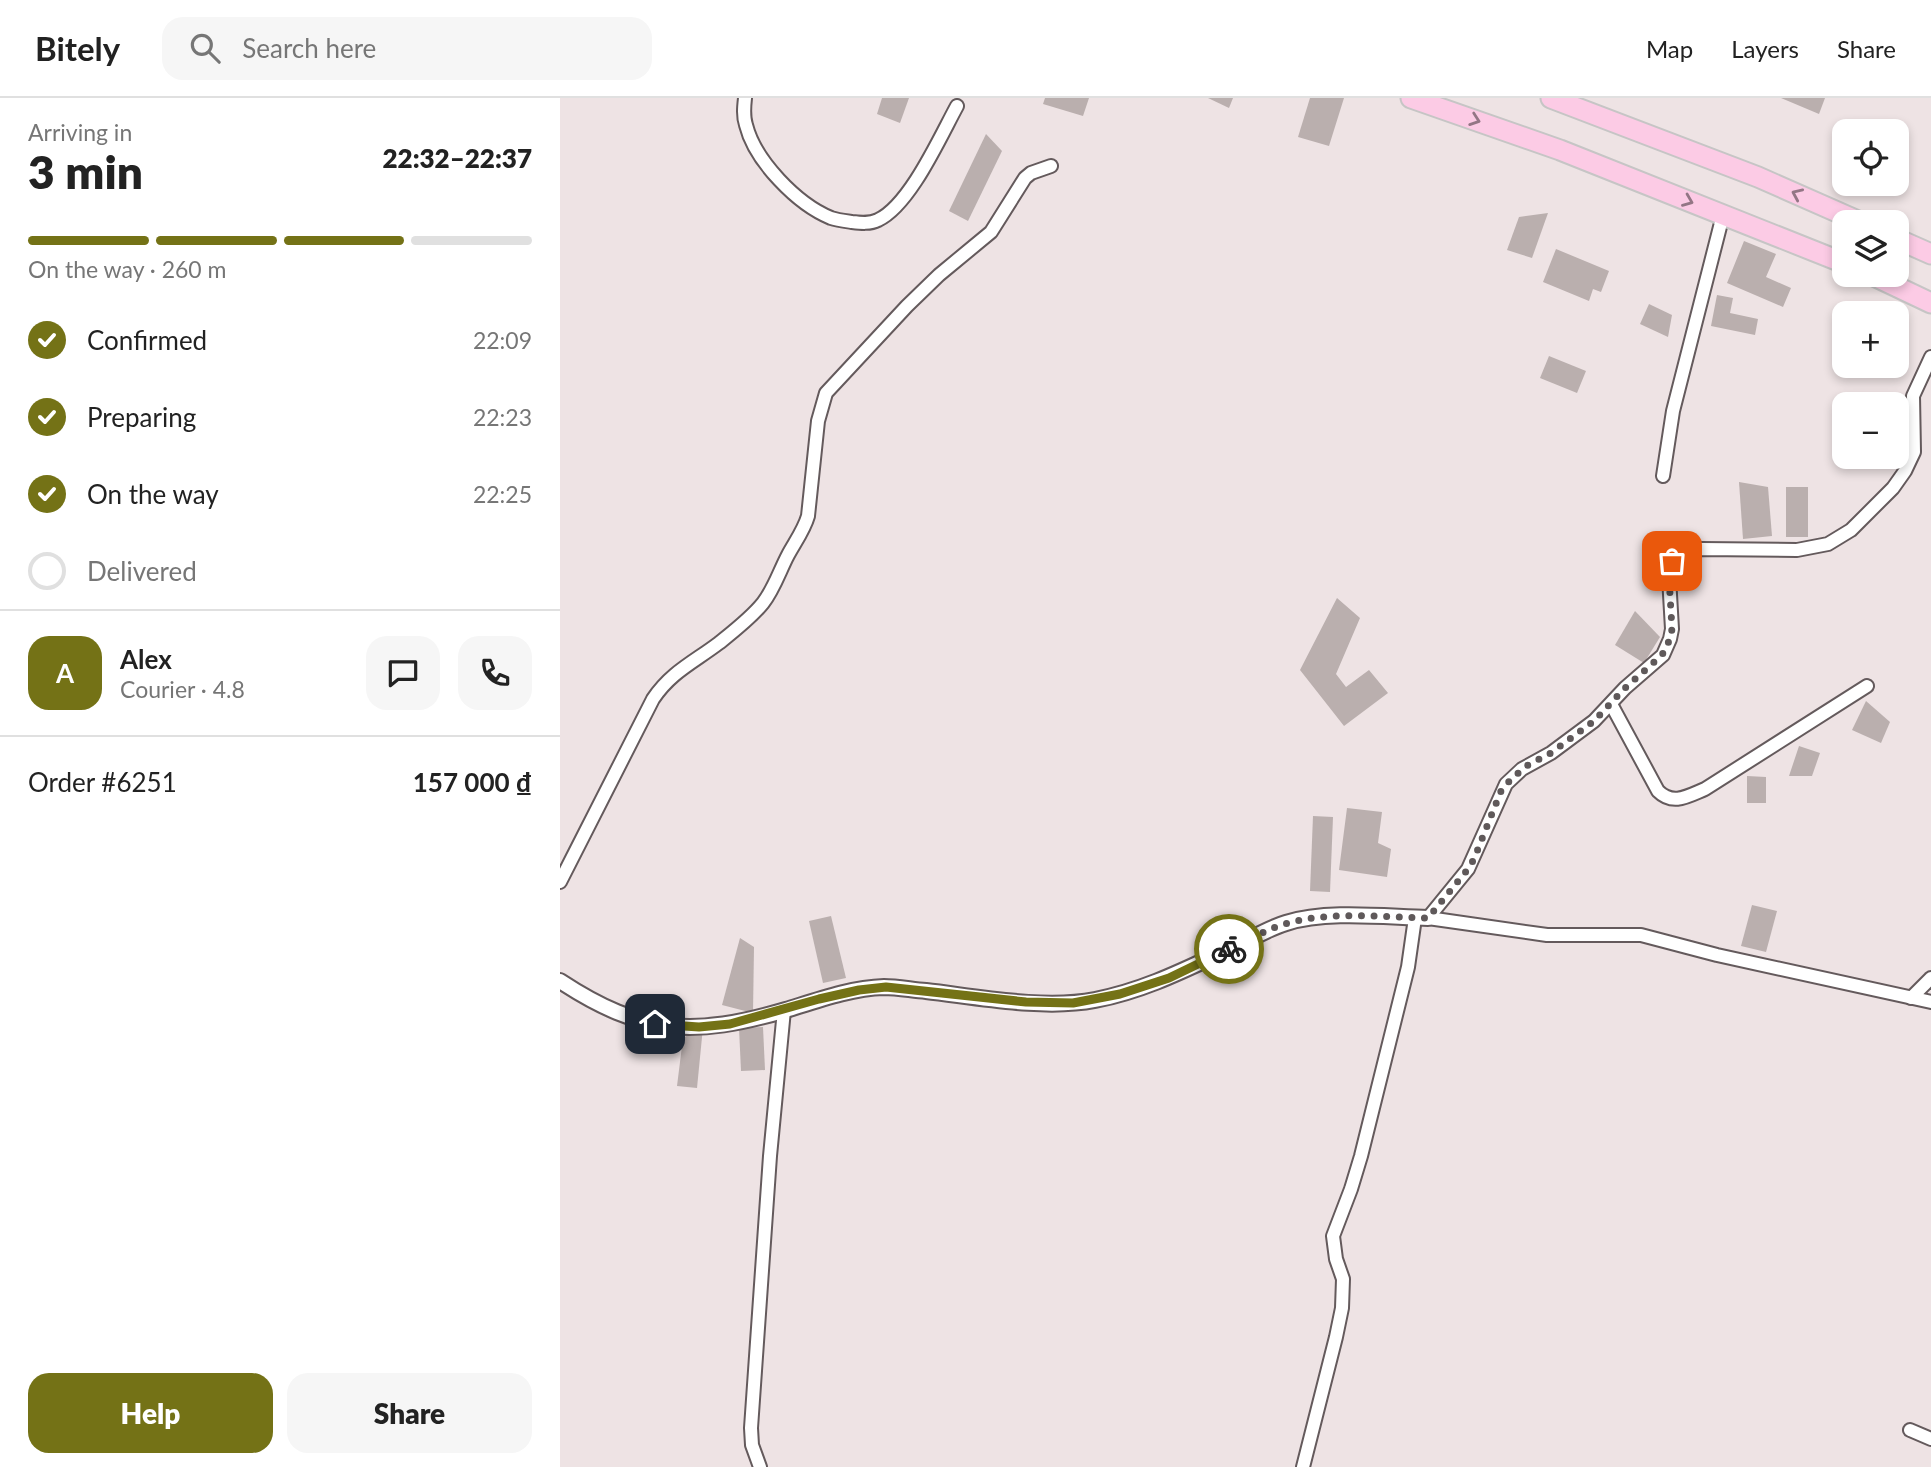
<!DOCTYPE html>
<html lang="en">
<head>
<meta charset="utf-8">
<style>
	:root { --surface:#fff; --page:#f6f6f6; --text:#222; --muted:#767676; --line:#e0e0e0; --accent:#747216 }
	body { margin:0; font-family:Lato,sans-serif; background:var(--page); color:var(--text); height:100vh; display:flex; flex-direction:column; font-size:26px; white-space:nowrap }
	* { box-sizing:border-box; margin:0 }
	p { font-size:23px; color:var(--muted) }
	.icon { flex:none; width:38px; height:38px; fill:none; stroke:currentColor; stroke-width:2; stroke-linecap:round; stroke-linejoin:round }
	.map { position:relative; flex:1; overflow:hidden }
	.details { display:flex; flex-direction:column; background:var(--surface); width:560px }
	.details>* { flex:none }
	.buttons { position:absolute; left:1272px; top:21px; display:grid; gap:14px }
	.buttons a { display:grid; place-items:center; width:77px; height:77px; border-radius:14px; background:var(--surface); box-shadow:0 4px 10px #0003; font-size:35px }
	.pin { position:absolute; display:grid; place-items:center; width:60px; height:60px; color:#fff; margin:-30px; border-radius:14px; box-shadow:0 4px 10px #0006 }
	.courier { position:absolute; display:grid; place-items:center; width:70px; height:70px; margin:-35px; border:5px solid #747216; border-radius:50%; background:#fff; color:#222; box-shadow:0 2px 9px #0007 }
	.headline em { font-style:normal; font-weight:800 }
	.headline div { display:flex; flex-direction:column-reverse }
	.headline { display:flex; align-items:center; justify-content:space-between; height:119px; padding:0 28px }
	h1 { font-size:46px; font-weight:800; line-height:52px }
	.bar { display:grid; grid-template-columns:repeat(4,1fr); gap:10px 7px; align-content:center; height:84px; padding:0 28px }
	.bar i { height:9px; border-radius:5px; background:var(--line) }
	.bar .selected { background:var(--accent) }
	.bar p { grid-column:span 4 }
	.line { display:flex; align-items:center; gap:18px; padding:0 28px; border-top:2px solid var(--line) }
	.line div { flex:1 }
	.round { display:grid; place-items:center; flex:none; width:74px; height:74px; border-radius:21px; background:var(--page) }
	ol { padding:0 28px; list-style:none }
	li { display:flex; align-items:center; gap:21px; height:77px }
	li p { margin-inline-start:auto }
	li .icon { padding:7px; border-radius:50%; background:var(--accent); color:#fff; stroke-width:4 }
	li:last-child { color:var(--muted) }
	li i { width:38px; height:38px; border:4px solid var(--line); border-radius:50% }
	.button { display:flex; gap:14px; margin-top:auto; padding:14px 28px }
	.button a { flex:1; height:80px; border-radius:21px; background:var(--accent); color:#fff; font-size:28px; font-weight:800; line-height:80px; text-align:center }
	.button a+a { background:var(--page); color:var(--text) }
	header { display:flex; align-items:center; gap:42px; box-sizing:border-box; height:98px; padding:0 35px; background:var(--surface); border-bottom:2px solid var(--line) }
	header strong { font-size:33px }
	nav { display:flex; gap:38px; margin-inline-start:auto; font-size:24px }
	.search { width:490px; height:63px; background:var(--page); display:flex; align-items:center; gap:18px; box-sizing:border-box; padding:0 24px; border-radius:21px; color:var(--muted); font-size:26px }
	main { display:flex; flex:1; min-height:0 }
	.map>svg:first-child { display:block }
</style>
</head>
<body>
<header>
<strong>Bitely</strong>
<div class="search"><svg class="icon" aria-label="search" viewBox="0 0 24 24"><circle cx="10" cy="10" r="6"/><path d="M15 15l6 6"/></svg>Search here</div>
<nav><a>Map</a><a>Layers</a><a>Share</a></nav>
</header>
<main>
<section class="details">
<div class="headline"><div><h1>3 min</h1><p>Arriving in</p></div><em>22:32–22:37</em></div>
<div class="bar"><i class="selected"></i><i class="selected"></i><i class="selected"></i><i></i><p>On the way · 260 m</p></div>
<ol>
<li><svg class="icon" aria-label="check" viewBox="0 0 24 24"><path d="M5 12l5 5 9-10"/></svg>Confirmed<p>22:09</p></li>
<li><svg class="icon" aria-label="check" viewBox="0 0 24 24"><path d="M5 12l5 5 9-10"/></svg>Preparing<p>22:23</p></li>
<li><svg class="icon" aria-label="check" viewBox="0 0 24 24"><path d="M5 12l5 5 9-10"/></svg>On the way<p>22:25</p></li>
<li><i></i>Delivered</li>
</ol>
<div class="line" style="height:126px"><b class="round" style="background:var(--accent);color:#fff">A</b><div><b>Alex</b><p>Courier · 4.8</p></div><a class="round"><svg class="icon" aria-label="chat" viewBox="0 0 24 24"><path d="M4 5h16v11H9l-5 4z"/></svg></a><a class="round"><svg class="icon" aria-label="phone" viewBox="0 0 24 24"><path d="M5 4h4l2 5-3 2q2 4 5 5l2-3 5 2v4C11 20 4 13 5 4z"/></svg></a></div>
<div class="line" style="height:91px"><div>Order #6251</div><b>157 000 ₫</b></div>
<div class="button"><a>Help</a><a>Share</a></div>
</section>
<div class="map">
<svg width="1371" height="1369" viewBox="0 0 1371 1369">
	<rect width="100%" height="100%" fill="#eee3e4"/>
	<!-- building -->
	<g fill="#baafae">
		<path d="M322 0H349L340 25 317 16Z"/>
		<path d="M485 0H529L523 18 483 6Z"/>
		<path d="M648 0H673L669 10Z"/>
		<path d="M750 0H784L769 48 738 39Z"/>
		<path d="M1221 0H1265L1259 16Z"/>
		<path d="M426 36 442 53 408 123 389 113Z"/>
		<path d="M988 115 972 160 947 152 959 119Z"/>
		<path d="M1184 143 1216 156 1206 179 1231 190 1223 209 1167 185Z"/>
		<path d="M996 151 1049 173 1041 194 1033 191 1029 203 983 184Z"/>
		<path d="M1157 197 1173 200 1170 215 1198 221 1195 237 1151 228Z"/>
		<path d="M1089 206 1112 217 1108 239 1080 226Z"/>
		<path d="M989 258 1026 273 1017 295 980 280Z"/>
		<path d="M1179 384 1208 389 1212 438 1183 441Z"/>
		<rect x="1226" y="389" width="22" height="50"/>
		<path d="M777 500 800 520 776 576 786 589 809 572 828 595 784 628 740 572Z"/>
		<path d="M1075 513 1100 539 1084 565 1055 547Z"/>
		<path d="M1306 603 1330 624 1321 645 1292 632Z"/>
		<path d="M1239 648 1260 655 1252 678H1229Z"/>
		<path d="M1187 678 1206 679V705H1187Z"/>
		<path d="M787 710 822 714 818 745 831 751 827 779 779 772Z"/>
		<path d="M753 718 773 719 770 794 750 793Z"/>
		<path d="M1192 807 1217 813 1206 854 1181 848Z"/>
		<path d="M271 818 286 880 263 885 249 823Z"/>
		<path d="M180 840 194 849 193 915 162 907Z"/>
		<path d="M143 929 137 990 117 988 123 940Z"/>
		<path d="M203 929 205 972 181 973 179 930Z"/>
	</g>
	<g fill="none" stroke-linecap="round" stroke-linejoin="round">
		<!-- minor casing -->
		<g stroke="#645a5c" stroke-width="16">
			<g id="minor">
				<path d="M185 0C184 9 183 18 186 27 195 63 237 106 271 120 277 122 285 123 292 124 301 125 310 126 318 122 350 107 380 39 397 8"/>
				<path d="M1103 378 1113 313 1163 117"/>
				<path d="M1051 606 1098 693C1113 708 1128 698 1145 691L1307 588"/>
				<path d="M0 784 93 601C111 574 134 564 159 545 174 533 191 520 203 505 214 491 220 472 228 457 235 444 244 432 248 418L258 323 266 295 347 208 379 177 431 134 465 80 471 75 491 68"/>
				<path d="M868 820 908 771 946 686 962 671 991 655 1034 623 1065 590 1103 557 1110 541 1112 531 1109 479 1110 469 1116 458 1123 453 1141 451 1237 452 1268 446 1291 432 1333 390 1345 373 1354 354 1353 298 1371 259"/>
				<path d="M868 820 987 837H1081L1157 857 1371 904"/>
				<path d="M1351 900 1371 880"/>
				<path d="M1350 1332 1371 1341"/>
				<path d="M200 1369 192 1347 191 1330 210 1058 224 912"/>
				<path d="M743 1369 776 1239 782 1210 783 1181 776 1161 773 1138 791 1091 801 1058 848 869 855 820"/>
			</g>
		</g>
		<!-- tertiary casing -->
		<g stroke="#645a5c" stroke-width="18">
			<path id="tertiary" d="M0 883C82 937 134 939 226 912 258 902 291 890 324 889 338 889 352 892 366 893 418 899 484 912 535 902 587 892 630 869 678 847 693 840 709 830 726 825 767 812 825 819 868 820"/>
		</g>
		<!-- primary casing -->
		<g stroke="#c6c5c5" stroke-width="23">
			<g id="primary">
				<path d="M851 0 1000 52 1284 165"/>
				<path d="M991 0 1198 79 1300 124"/>
				<path d="M1337 141 1371 156"/>
				<path d="M1312 177 1371 205"/>
			</g>
		</g>
		<!-- minor -->
		<use href="#minor" stroke="#fff" stroke-width="12"/>
		<!-- tertiary -->
		<use href="#tertiary" stroke="#fff" stroke-width="14"/>
		<!-- primary -->
		<use href="#primary" stroke="#fccbe5" stroke-width="19"/>
	</g>
	<!-- one-way arrows -->
	<defs><path id="oneway-chevron" d="M-2-3.5L2.5 0L-2 3.5" fill="none" stroke-width="1.6" stroke-linecap="round" stroke-linejoin="round" transform="scale(1.75)"/></defs>
	<g stroke="#937685">
		<use href="#oneway-chevron" transform="translate(915 22) rotate(19)"/>
		<use href="#oneway-chevron" transform="translate(1237 96) rotate(-156)"/>
		<use href="#oneway-chevron" transform="translate(1128 103) rotate(22)"/>
	</g>
	<g fill="none" stroke-linecap="round" stroke-linejoin="round">
		<!-- done -->
		<path stroke="#5f595a" stroke-width="7" stroke-dasharray="0 12.6" d="M669 851C688 843 708 830 728 825 773 813 822 819 868 820L908 771 914 761 941 693 951 681 968 667 991 655 1034 623 1065 590 1102 557 1110 541 1112 531 1109 479 1112 463"/>
		<!-- route -->
		<path stroke="#747216" stroke-width="9" d="M95 926 139 929 170 926 259 901 299 892 326 889 466 904 513 905 560 896 609 880 669 851"/>
	</g>
</svg>
<div class="buttons">
<a><svg class="icon" aria-label="locate" viewBox="0 0 24 24"><circle cx="12" cy="12" r="6"/><path d="M12 2v4M12 18v4M2 12h4M18 12h4"/></svg></a>
<a><svg class="icon" aria-label="layers" viewBox="0 0 24 24"><path d="M12 4l9 5-9 5-9-5zM3 14l9 5 9-5"/></svg></a>
<a>+</a>
<a>−</a>
</div>
<div class="pin" style="left:1112px;top:463px;background:#ea580c"><svg class="icon" aria-label="bag" viewBox="0 0 24 24"><path d="M5 8h14l-1 12H6zM9 8a3 3 0 0 1 6 0"/></svg></div>
<div class="pin" style="left:95px;top:926px;background:#1f2937"><svg class="icon" aria-label="home" viewBox="0 0 24 24"><path d="M3 11l9-7 9 7M6 9v11h12V9"/></svg></div>
<div class="courier" style="left:669px;top:851px"><svg class="icon" aria-label="bike" viewBox="0 0 24 24"><circle cx="6" cy="16" r="4"/><circle cx="18" cy="16" r="4"/><path d="M6 16l4-8h5l3 8M10 8l3 8H6M13 5h3"/></svg></div>
</div>
</main>
</body>
</html>
